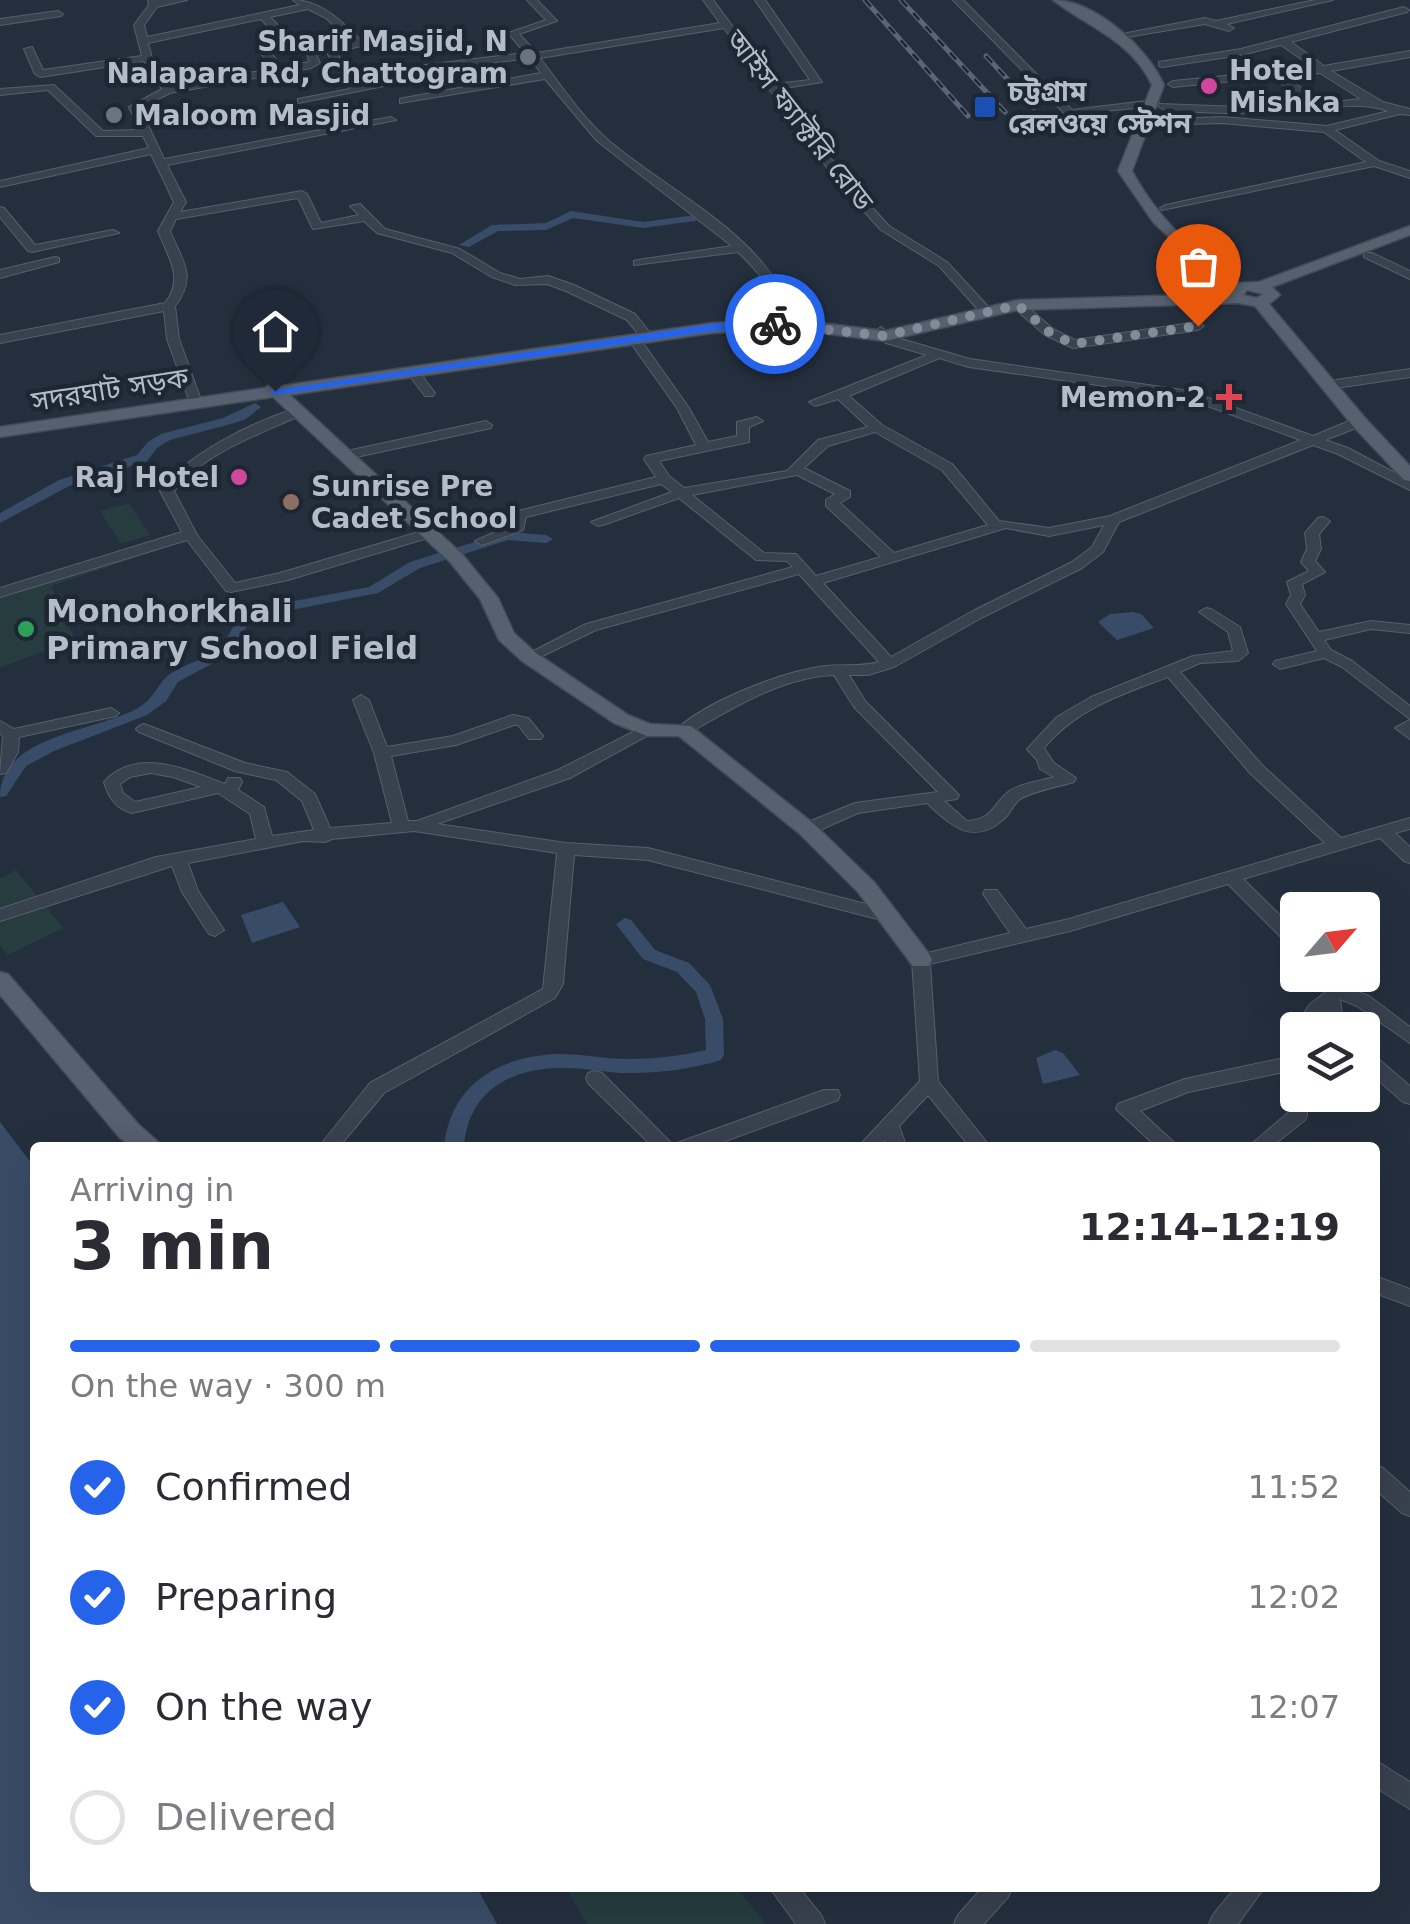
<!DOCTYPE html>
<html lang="en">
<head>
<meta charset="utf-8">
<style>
	:root { --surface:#fff; --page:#f2f2f3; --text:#2b2b33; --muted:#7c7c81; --line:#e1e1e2; --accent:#2563eb }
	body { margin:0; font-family:"DejaVu Sans","Noto Sans Bengali",sans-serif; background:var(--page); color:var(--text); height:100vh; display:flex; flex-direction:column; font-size:38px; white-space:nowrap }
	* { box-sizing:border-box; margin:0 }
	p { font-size:32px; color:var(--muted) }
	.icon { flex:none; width:55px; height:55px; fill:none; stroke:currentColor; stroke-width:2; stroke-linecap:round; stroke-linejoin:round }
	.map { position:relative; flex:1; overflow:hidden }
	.side { position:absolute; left:30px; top:1142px; width:1350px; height:750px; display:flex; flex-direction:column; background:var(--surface); border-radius:10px; box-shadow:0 10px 40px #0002 }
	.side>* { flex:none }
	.needle { width:65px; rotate:62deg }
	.controls { position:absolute; left:1280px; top:892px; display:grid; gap:20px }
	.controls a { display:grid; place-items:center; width:100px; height:100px; border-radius:10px; background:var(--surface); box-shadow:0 10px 40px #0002; font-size:50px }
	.pin { position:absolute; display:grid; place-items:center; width:85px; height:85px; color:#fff; margin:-102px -42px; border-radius:50% 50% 50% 0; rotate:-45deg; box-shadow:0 0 10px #0007 }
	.pin .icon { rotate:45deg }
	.courier { position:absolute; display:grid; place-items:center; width:100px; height:100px; margin:-50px; border:8px solid #2563eb; border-radius:50%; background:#fff; color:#222; box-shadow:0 2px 12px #0007 }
	.overview em { font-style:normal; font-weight:800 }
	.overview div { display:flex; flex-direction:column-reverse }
	.overview { display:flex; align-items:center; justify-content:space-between; height:170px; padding:0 40px }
	h1 { font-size:65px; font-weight:800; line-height:75px }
	.bar { display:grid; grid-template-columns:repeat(4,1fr); gap:15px 10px; align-content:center; height:120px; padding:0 40px }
	.bar i { height:12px; border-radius:8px; background:var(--line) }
	.bar .current { background:var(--accent) }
	.bar p { grid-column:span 4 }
	ol { padding:0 40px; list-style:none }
	li { display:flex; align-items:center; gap:30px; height:110px }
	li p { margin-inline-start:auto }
	li .icon { padding:10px; border-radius:50%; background:var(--accent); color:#fff; stroke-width:4 }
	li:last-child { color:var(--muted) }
	li i { width:55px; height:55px; border:5px solid var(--line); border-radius:50% }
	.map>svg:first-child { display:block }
</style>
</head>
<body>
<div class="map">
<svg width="1410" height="1924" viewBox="0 0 1410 1924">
	<rect width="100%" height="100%" fill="#242f3e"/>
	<!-- green -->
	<g fill="#263c3f">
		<path d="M129 503 150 535 121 544 100 511Z"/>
		<path d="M180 534 185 541 51 586 75 639 0 668V590L16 582Z"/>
		<path d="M16 870 63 928 8 955 0 946V879Z"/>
		<path d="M566 1888H737L766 1924H587Z"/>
	</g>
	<!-- water -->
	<g fill="#394c67">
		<path d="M1133 612 1141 614 1154 628 1117 640 1098 622 1110 614Z"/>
		<path d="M283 902 300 927 252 943 241 915Z"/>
		<path d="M1055 1050 1063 1053 1080 1075 1043 1084 1036 1058Z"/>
		<path d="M0 1122 35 1168V1888H477L497 1924H0Z"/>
	</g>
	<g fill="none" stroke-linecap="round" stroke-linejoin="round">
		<!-- canal -->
		<g fill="#394c67" fill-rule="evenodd">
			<path d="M571 211 643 222 695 215 701 218 695 221 643 228 573 218 546 230 498 231 469 247 459 245 492 225 546 223Z"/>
			<path d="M255 403 261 407 246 419 231 424 170 440 157 448 147 461 69 486 0 523V513L59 480 137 455 148 442 161 434 223 418Z"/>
			<path d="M507 532 546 535 553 539 546 543 508 540 420 568 378 593 261 616 248 625 228 655 178 682 166 701 147 715 54 751 26 766 6 796 0 797C0 735 95 732 138 708 155 698 157 684 169 675 183 664 203 661 217 649 230 638 232 622 251 609L369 587 410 562Z"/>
			<path d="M625 918 631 920 655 950 689 963 710 985 723 1019 724 1055 721 1060C692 1069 660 1073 629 1073 606 1073 583 1067 559 1068 508 1069 467 1093 464 1148H444C449 1085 499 1056 558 1054 582 1054 605 1059 629 1059 655 1059 680 1056 706 1050L705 1019 696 992 677 972 643 959 616 924Z"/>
		</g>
		<!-- minor casing -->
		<g stroke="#565f6c" stroke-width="2">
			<g id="minor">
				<path d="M148 0H187L157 7 144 25 147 37 300 5 293 0C322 0 346 25 365 45L336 52 359 87 419 75 424 78 298 103V99L350 89 327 53 316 55 320 63 311 68 170 93 140 108 164 159 391 117 396 120 167 165 186 202 180 212 302 191 307 194 321 223 359 215 350 206 360 204 385 229 460 249 500 273 520 279 548 276 574 285 635 314 651 334 641 337 627 320 566 291 547 284 515 285 492 277 452 253 377 233 364 221 313 229 298 198 176 219 170 231C182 261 198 276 175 306L179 339 201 400 200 403 189 400 167 339 164 311 0 343V335L165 303C185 278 168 257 158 231L174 202 151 154 0 187V181L149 148 143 136H96L48 90 0 95V89L54 85 103 131 140 130 129 107 162 89 144 61 40 77 35 74 24 49 32 47 43 70 142 56 134 25 149 5ZM308 9 326 18 353 43 307 51 309 62 282 67 268 49 293 41 270 17ZM261 19 281 40 257 48 273 69 171 86 152 58 148 43Z"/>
				<path d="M527 0H537L557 21 519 34 537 53 720 23 703 0H713L775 84 810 80 755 0H765L822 82 779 89 848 181 889 226 947 262 994 313 984 316 939 266 881 230 840 185 724 28 540 58C561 86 582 117 609 141 673 195 768 236 795 320L789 324 783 320C774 291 760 273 738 252L634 265V261L638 260 732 246 597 141 545 79 400 103V99L404 98 541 73 530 58 417 72 412 69 417 66 525 53 508 33 546 20Z"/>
				<path d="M953 0H963L1072 110 1154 100 1159 103 1154 106 1066 115Z"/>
				<path d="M1315 0H1333L1227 24 1234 28 1229 31 1205 24 1127 37 1122 34 1205 18 1216 21Z"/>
				<path d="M1404 7 1409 10 1407 12 1291 42 1324 66 1410 51V57L1331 71 1383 102 1410 109V115L1400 114 1335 130 1379 161 1410 171V178L1374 166 1162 210 1160 208 1166 205 1366 162 1324 132 1222 123 1157 125 1152 122 1153 120 1222 117 1327 126 1389 111C1353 99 1311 111 1273 113 1236 114 1200 113 1163 109L1158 106 1159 104 1241 107 1312 104 1271 77 1173 87 1168 84 1173 81 1265 72 1270 69 1313 67 1281 45 1241 55 1162 67 1159 66V62L1241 49ZM1320 73 1361 99 1325 103 1283 76Z"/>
				<path d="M58 11 63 14 61 16 0 25V19Z"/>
				<path d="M0 207 4 208 35 245 113 230 119 233 32 252 28 251 0 217Z"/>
				<path d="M1364 253H1372L1410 271V279L1364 257Z"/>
				<path d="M55 257 59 258V262L0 278V270Z"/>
				<path d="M1014 302H1022L1053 329 1075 340 1198 322 1204 326 1198 330 1073 348 1045 335 1014 308Z"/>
				<path d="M881 327 894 337 970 359 1189 391 1313 436 1354 419H1364V425L1325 440 1348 448 1410 481V490L1338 454 1313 445 1119 522 1103 552 1082 568 983 617 894 667 868 675H849L865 701 959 795 957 799 944 801 967 821C993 819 991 807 1007 793 1017 784 1041 781 1054 777L1040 769 1037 760 1027 749 1057 717 1091 697 1193 656 1233 651 1228 632 1199 612 1206 608 1211 609 1240 627 1248 653 1238 661 1200 663 1180 672 1262 765 1341 838 1410 818V829L1395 833 1410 847V863L1404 861 1380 838 1243 879 1298 933V950L1292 948 1228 884 1070 931 930 964 938 1081 991 1148H971L928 1095 899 1126 907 1148H888L885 1140 878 1148H857L920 1081 912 960 915 956 1010 933 983 894 985 890H997L1026 929 1069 919 1325 843 1250 773 1168 677C1122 694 1076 709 1044 748L1054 763 1076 778 1074 782C1060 786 1029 792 1019 800 1013 804 1010 814 1004 819 972 847 951 825 927 803L858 813 813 833H801L799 829 801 825 855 803 938 792 854 707 834 675C782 677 733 708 689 733L684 735 676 730C706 701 784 671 825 666 843 664 861 667 879 662L799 574 596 630 534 660 529 661 522 657 586 624 793 567 787 561 756 560 679 498 603 525 598 526 591 522 672 492 661 484 526 517 523 530 482 545 475 541 511 525 514 512 656 477 644 459 646 456 696 445 677 408 628 339 630 336H638L689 408 708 442 737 436V422L757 417 763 421 749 427V442L659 461 669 476 684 488 787 471 818 440 868 427 838 399 815 406 809 402 927 355 886 343 875 331ZM939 358 969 367 1183 397 1301 440 1110 516 1049 528 999 521 952 464 882 425 849 396ZM875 432 942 470 988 525 894 553 840 503 850 497V491L804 468 828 446ZM797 475 835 494 826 500V506L881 557 816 576 796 554 764 553 692 495ZM1104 525 1092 547 1072 562 973 611 891 657 823 583 1006 528 1049 536Z"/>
				<path d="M412 367 416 368 435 393 433 396H425L406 371 408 368Z"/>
				<path d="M1410 369V377L1336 388 1330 384 1336 380Z"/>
				<path d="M296 408 302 412 301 415C258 435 203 453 174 491L197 535 235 583 280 573 429 529 436 533 434 536 288 580 231 592 226 591 187 540 0 597V588L182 532 160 491C188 453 252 423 296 408Z"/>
				<path d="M486 421 492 425 491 428 347 459 340 455 347 451Z"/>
				<path d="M1323 517 1330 521 1319 534 1321 549 1315 561 1325 572 1302 584 1305 595 1300 604 1319 632 1371 621 1410 625V633L1371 629 1324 640 1331 650 1352 661 1410 706V719L1342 667 1324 658 1280 669 1273 664 1275 661 1317 651 1286 604 1291 595 1287 582 1309 571 1301 562 1307 549 1305 533 1318 518Z"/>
				<path d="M361 695 369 700 387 747 453 736 513 715 528 718 543 736 541 739H529L518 725H514L456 745 391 756 408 821H417L558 770 647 725 655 730 652 733 570 778 437 824 566 843 648 848 889 910 898 916 889 922 648 860 574 855 563 984 555 998 384 1093 338 1148H318L370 1083 543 989 557 853 414 831 332 839 325 842 303 841 188 863 198 891 224 930 215 936 209 934 182 892 172 866 0 921V909L156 857 256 839 250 814 218 793 132 813C116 809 108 797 104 782 137 746 187 770 225 784L228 778H240L242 782 238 790 264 807 272 836 314 830 302 801 276 780 235 771 139 732 136 729 139 726 144 724 245 763 287 772 315 794 330 828 392 823 374 753 353 700ZM151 773 173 777 201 787 135 802 123 793 120 784 130 777Z"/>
				<path d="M111 708 119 713 116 716 19 737 18 752 6 773 0 774 3 736 0 733V721L14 729Z"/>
				<path d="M1410 720V739L1395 728Z"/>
				<path d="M1319 975H1339L1345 987 1369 996 1410 1027V1043L1357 1006 1340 999 1344 1030H1326L1324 1013 1312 1030H1298L1297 1035 1294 1030 1309 1005 1327 991V985Z"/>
				<path d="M1362 1048 1368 1050 1410 1086V1104L1403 1102 1362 1066Z"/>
				<path d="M1298 1055V1069L1188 1092 1140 1111 1180 1148H1158L1116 1109 1118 1104 1185 1079Z"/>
				<path d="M595 1071 602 1073 675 1147 677 1143 824 1090H838L840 1095 838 1100 706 1148H654L588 1083 586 1078 588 1073Z"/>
				<path d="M1298 1088V1095H1307V1115L1305 1120 1270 1148H1247L1289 1112 1291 1090Z"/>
				<path d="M1375 1276 1410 1289V1306L1375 1293Z"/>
				<path d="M1375 1465 1383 1468 1410 1492V1516L1402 1513 1375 1489Z"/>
				<path d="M1375 1760 1410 1782V1809L1375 1787Z"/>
				<path d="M770 1888H799L821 1915 825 1924H796Z"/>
				<path d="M982 1888H1012L1008 1897 984 1924H954L958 1915Z"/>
				<path d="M1235 1888H1264L1238 1924H1209L1213 1915Z"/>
			</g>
		</g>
		<!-- major casing -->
		<g stroke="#414a57" stroke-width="3">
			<g id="major">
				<path d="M1053 0C1095 0 1148 48 1164 85L1132 171C1156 216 1196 254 1237 283L1259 282 1410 226V235L1272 287 1280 295 1269 304 1365 418 1410 466V481L1404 480 1353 426 1255 306 1238 303 1018 310 885 341 789 329 712 333 290 395 462 554 498 598 514 633 536 653 628 715 650 724 691 726 814 824 874 882 929 954 932 960 929 966H913L858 892 800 834 679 736H647L614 723 522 661 499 640 480 599 450 562 273 397 0 437V427L265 388 272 382 281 386 712 323 789 319 885 331 1018 300 1228 294 1153 222 1118 171 1152 85C1131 40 1089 28 1053 0ZM1247 290 1263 294 1257 298 1243 295Z"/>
				<path d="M0 972 8 974 138 1124 165 1148H134L120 1138 0 995Z"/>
			</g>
		</g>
		<!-- minor -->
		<use href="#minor" fill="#38414e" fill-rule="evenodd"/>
		<!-- major -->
		<use href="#major" fill="#56606e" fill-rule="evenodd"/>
		<!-- rail casing -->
		<g stroke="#5a6575" stroke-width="5">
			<g id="rail">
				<path d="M865 0 968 116"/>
				<path d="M901 0 1005 112"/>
				<path d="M986 56 1034 108"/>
			</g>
		</g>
		<!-- rail -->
		<use href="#rail" stroke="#1d2633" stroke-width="2.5" stroke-dasharray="9" stroke-linecap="butt"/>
	</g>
	<!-- route -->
	<path fill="#2563eb" d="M775 320 779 326 712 331 275 395 269 391 712 324Z"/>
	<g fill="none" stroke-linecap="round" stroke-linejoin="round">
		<!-- done -->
		<path stroke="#828b98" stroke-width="10" stroke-dasharray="0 18" d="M775 324 884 336 1018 305 1049 332 1073 344 1198 326"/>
	</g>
	<!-- markers -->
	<g fill="#6b7280" stroke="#1d2633" stroke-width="4">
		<circle cx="528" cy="57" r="10"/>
		<circle cx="114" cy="115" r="10"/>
	</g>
	<g fill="#d1479c" stroke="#1d2633" stroke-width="4">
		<circle cx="1209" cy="86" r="10"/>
		<circle cx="239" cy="477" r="10"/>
	</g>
	<rect fill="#1a4fb4" stroke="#1d2633" stroke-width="4" x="973" y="95" width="24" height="24" rx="5"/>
	<path fill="#e0444e" stroke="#1d2633" stroke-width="4" d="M1224 382h10v10h10v10h-10v10h-10v-10h-10v-10h10z"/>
	<circle fill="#8d6e63" stroke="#1d2633" stroke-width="4" cx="291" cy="502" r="10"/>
	<circle fill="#2e9e5b" stroke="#1d2633" stroke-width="4" cx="26" cy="629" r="10"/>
	<g text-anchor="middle" stroke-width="9" stroke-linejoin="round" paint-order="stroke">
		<!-- far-poi labels -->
		<g font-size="28" font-weight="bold" fill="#b4bcc9" stroke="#1d2633" text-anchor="start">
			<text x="508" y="51" text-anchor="end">Sharif Masjid, N<tspan x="508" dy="32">Nalapara Rd, Chattogram</tspan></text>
			<text x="1229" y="80">Hotel<tspan x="1229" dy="32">Mishka</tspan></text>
			<text x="1008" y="101">চট্টগ্রাম<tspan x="1008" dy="32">রেলওয়ে স্টেশন</tspan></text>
			<text x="134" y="125">Maloom Masjid</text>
			<text x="1206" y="407" text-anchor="end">Memon-2</text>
			<text x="219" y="487" text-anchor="end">Raj Hotel</text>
			<text x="311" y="496">Sunrise Pre<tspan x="311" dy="32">Cadet School</tspan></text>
		</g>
		<!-- far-street labels -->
		<g font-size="28" fill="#b4bcc9" stroke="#1d2633">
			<text transform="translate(800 120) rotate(52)" y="10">আইস ফ্যাক্টরি রোড</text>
			<text transform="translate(110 389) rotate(-9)" y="10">সদরঘাট সড়ক</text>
		</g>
		<!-- poi labels -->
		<g font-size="32" font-weight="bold" fill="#b4bcc9" stroke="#1d2633" text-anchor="start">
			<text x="46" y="622">Monohorkhali<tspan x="46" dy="37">Primary School Field</tspan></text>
		</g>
	</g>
</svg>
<div class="controls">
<a><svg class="needle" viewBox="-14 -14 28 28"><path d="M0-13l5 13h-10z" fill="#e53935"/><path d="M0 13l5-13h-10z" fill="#7c7c81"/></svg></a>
<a><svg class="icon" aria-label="layers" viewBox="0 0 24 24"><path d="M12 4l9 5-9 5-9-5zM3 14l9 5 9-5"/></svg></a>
</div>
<div class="pin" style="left:1198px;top:326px;background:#ea580c"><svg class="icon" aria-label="bag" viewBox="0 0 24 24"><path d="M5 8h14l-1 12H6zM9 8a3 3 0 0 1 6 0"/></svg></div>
<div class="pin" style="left:275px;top:391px;background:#1f2937"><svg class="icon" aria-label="home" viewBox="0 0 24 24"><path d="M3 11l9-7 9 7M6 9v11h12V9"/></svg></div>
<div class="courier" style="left:775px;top:324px"><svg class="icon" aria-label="bike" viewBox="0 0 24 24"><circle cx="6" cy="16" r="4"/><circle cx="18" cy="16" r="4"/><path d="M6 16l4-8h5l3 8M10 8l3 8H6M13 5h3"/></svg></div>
<section class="side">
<div class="overview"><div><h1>3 min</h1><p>Arriving in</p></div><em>12:14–12:19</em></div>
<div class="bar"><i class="current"></i><i class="current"></i><i class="current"></i><i></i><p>On the way · 300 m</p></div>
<ol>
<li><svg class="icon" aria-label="check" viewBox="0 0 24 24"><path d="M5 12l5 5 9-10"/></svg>Confirmed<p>11:52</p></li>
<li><svg class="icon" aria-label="check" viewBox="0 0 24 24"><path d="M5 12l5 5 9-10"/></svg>Preparing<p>12:02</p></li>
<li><svg class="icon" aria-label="check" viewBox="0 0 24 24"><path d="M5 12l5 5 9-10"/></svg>On the way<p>12:07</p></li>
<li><i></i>Delivered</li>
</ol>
</section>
</div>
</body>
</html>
